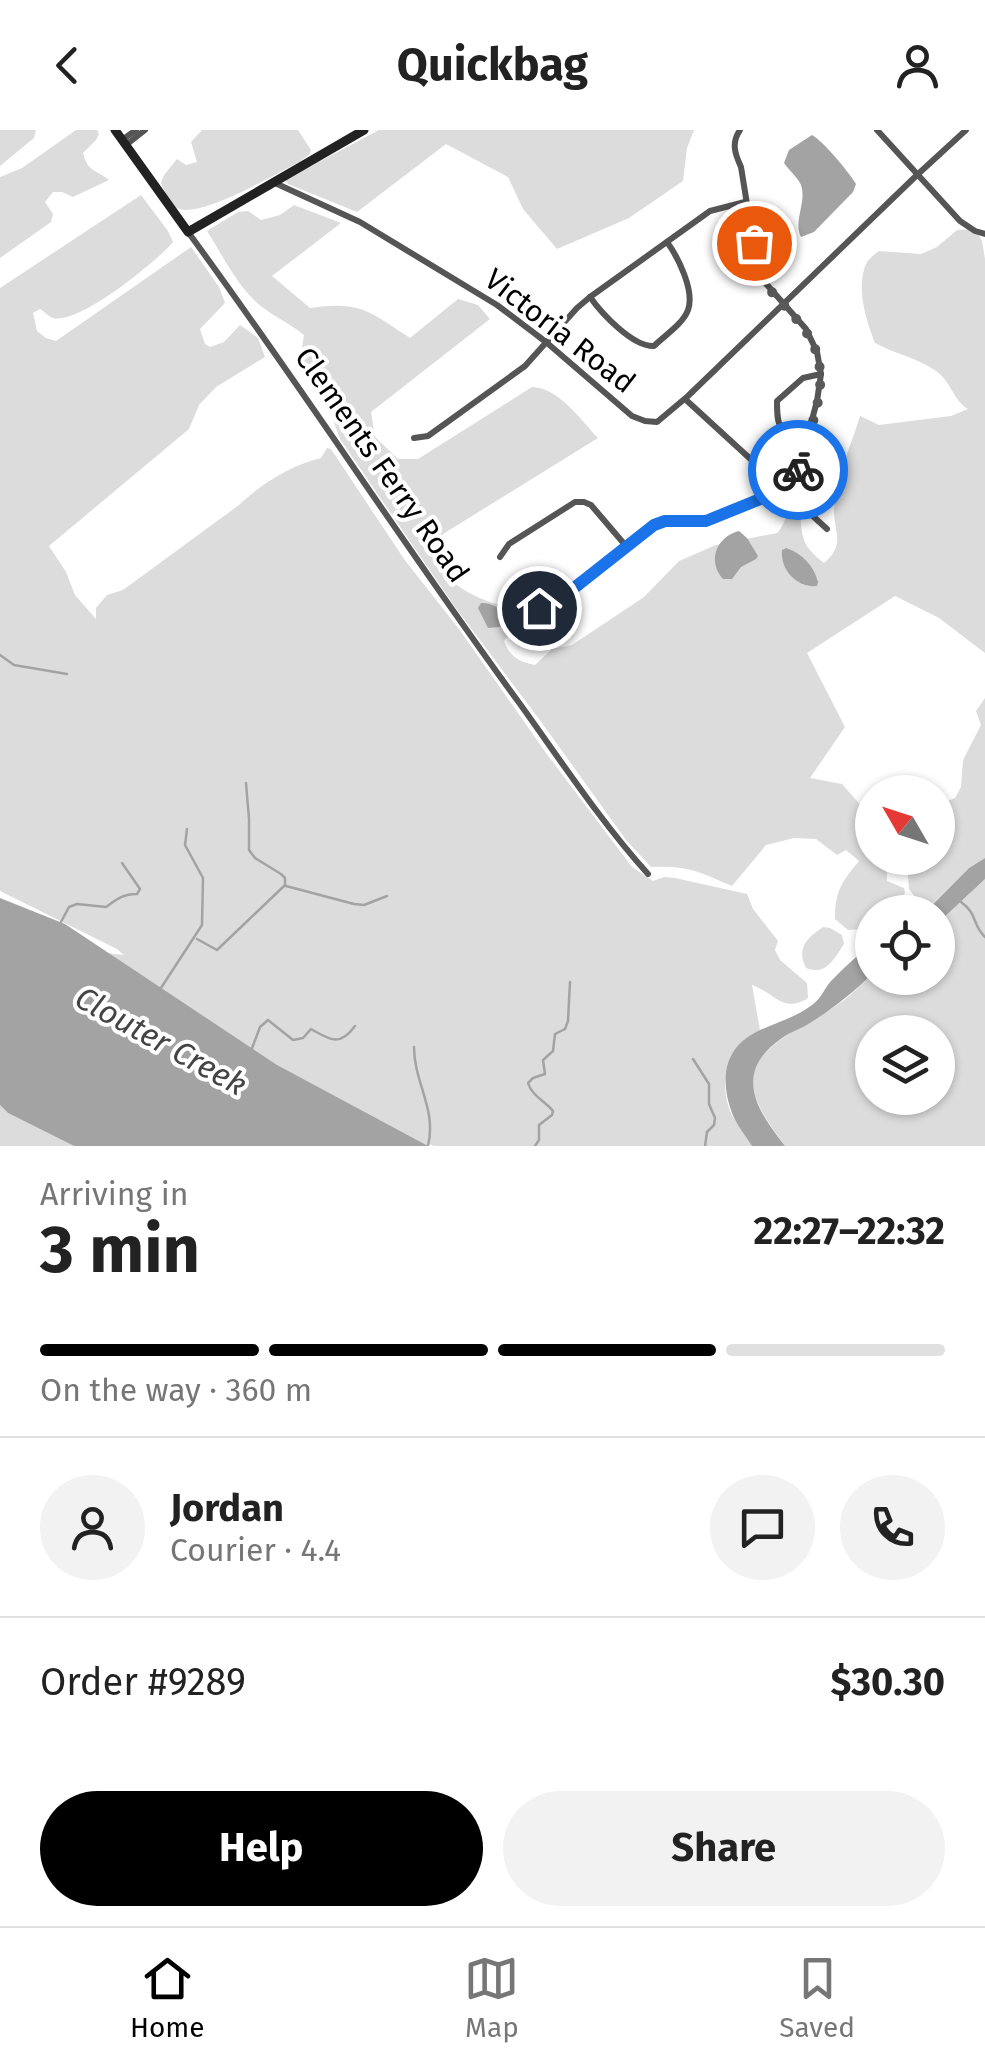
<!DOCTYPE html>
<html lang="en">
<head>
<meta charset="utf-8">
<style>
	:root { --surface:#fff; --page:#f2f2f2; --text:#222; --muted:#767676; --line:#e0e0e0; --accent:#000 }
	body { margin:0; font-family:"Fira Sans",sans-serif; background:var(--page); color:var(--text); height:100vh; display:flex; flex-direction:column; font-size:38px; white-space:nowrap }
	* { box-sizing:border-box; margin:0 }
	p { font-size:32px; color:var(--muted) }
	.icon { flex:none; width:55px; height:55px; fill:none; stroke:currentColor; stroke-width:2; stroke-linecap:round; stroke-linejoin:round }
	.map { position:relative; height:1016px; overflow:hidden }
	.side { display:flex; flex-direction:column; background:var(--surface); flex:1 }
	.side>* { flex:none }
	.needle { width:65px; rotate:309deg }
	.controls { position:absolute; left:855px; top:645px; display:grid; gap:20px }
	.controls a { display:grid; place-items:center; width:100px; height:100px; border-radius:50%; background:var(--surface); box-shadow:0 2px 8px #0004; font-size:50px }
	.pin { position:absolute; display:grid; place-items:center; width:85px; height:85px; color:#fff; margin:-42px; border:5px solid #fff; border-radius:50%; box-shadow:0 2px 10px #0007 }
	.courier { position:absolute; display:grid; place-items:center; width:100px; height:100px; margin:-50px; border:8px solid #1a73e8; border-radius:50%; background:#fff; color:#222; box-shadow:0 2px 12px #0007 }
	.summary em { font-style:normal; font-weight:700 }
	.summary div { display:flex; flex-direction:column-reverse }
	.summary { display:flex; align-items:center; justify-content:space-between; height:170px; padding:0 40px }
	h1 { font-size:65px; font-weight:700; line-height:75px }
	.bar { display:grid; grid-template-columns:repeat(4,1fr); gap:15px 10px; align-content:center; height:120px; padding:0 40px }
	.bar i { height:12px; border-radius:8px; background:var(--line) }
	.bar .selected { background:var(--accent) }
	.bar p { grid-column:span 4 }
	.line { display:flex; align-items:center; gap:25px; padding:0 40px; border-top:2px solid var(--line) }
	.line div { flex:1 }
	.round { display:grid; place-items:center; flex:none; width:105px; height:105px; border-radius:52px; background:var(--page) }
	.primary-button { display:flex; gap:20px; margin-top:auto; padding:20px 40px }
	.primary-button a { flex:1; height:115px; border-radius:60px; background:var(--accent); color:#fff; font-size:40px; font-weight:700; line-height:115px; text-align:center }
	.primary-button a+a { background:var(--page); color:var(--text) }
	header { display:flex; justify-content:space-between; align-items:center; height:130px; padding:0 40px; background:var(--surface); font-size:45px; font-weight:700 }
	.dock { display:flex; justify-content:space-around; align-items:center; height:140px; border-top:2px solid var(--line); background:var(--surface); font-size:28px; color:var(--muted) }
	.dock a { display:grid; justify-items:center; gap:5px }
	.dock .selected { color:var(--accent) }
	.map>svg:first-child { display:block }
</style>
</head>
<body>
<header><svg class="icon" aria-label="back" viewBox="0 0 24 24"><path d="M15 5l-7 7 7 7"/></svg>Quickbag<svg class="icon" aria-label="person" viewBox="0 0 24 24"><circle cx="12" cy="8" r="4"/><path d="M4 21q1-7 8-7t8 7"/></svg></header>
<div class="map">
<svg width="985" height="1016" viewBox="0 0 985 1016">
	<rect width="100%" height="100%" fill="#fff"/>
	<!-- green -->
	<g fill="#dcdcdc" fill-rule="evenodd">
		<path d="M0 0H36L34 8 0 36Z"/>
		<path d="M76 0H97L99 4 96 10 83 23C88 42 95 39 109 50L73 67 62 62H53L45 72 53 84 51 92 0 128V47L22 38Z"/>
		<path d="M202 0H298L311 20 309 25 299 32C275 44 204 87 179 79 170 75 165 62 161 53L164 45 177 29 186 35 197 32 191 12Z"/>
		<path d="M379 0H694L687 18 683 51 629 88 557 119 523 79 508 47 446 14 357 82 288 54 285 50Z"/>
		<path d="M141 65 168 101 173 112C157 131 79 195 53 188 51 188 42 180 40 179L33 183 37 201 46 208 56 211 191 117 219 157 225 173 200 199 205 214 210 217 224 212 240 195 258 208 265 227 216 257 199 275 189 299 49 416 66 442 75 465 96 489V478L107 465 123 460 239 375C261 354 291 335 321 328L327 318 331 319 404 429 459 499 546 623 632 737 653 751 664 747 675 748 747 764 753 779 778 811 775 820 780 830 807 853 808 868C783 884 775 863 752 855L760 900C726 915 716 956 734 989 740 998 746 1007 752 1016H434L429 1014 428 1016H365L98 822 124 825 117 819 0 761V158Z"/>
		<path d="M294 75 341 93 272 146 310 178C362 171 368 181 410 208L458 169 478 175 490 189 371 282 375 307 398 329H418L532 257C558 257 581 290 598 308L443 404C422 452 487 475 523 480L521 490 504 511C510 527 519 532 535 535L552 519 572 515 644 467 679 431 716 415 777 403C786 395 784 379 800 379 802 408 801 415 824 433 846 414 834 403 834 381 835 349 851 316 860 286L879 295 951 286 968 279C953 270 951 251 936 241 918 228 895 224 875 213 866 190 855 156 867 132 869 129 875 124 879 121L921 124 937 117 957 100 975 99 982 111 985 129V523L939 488 895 466 807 523 845 597 810 648 842 654 863 678 872 681V728H938V675L955 668 961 657 963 630 981 595 976 581 985 568V728L969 738 933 773 919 772 909 759 907 732 891 730 887 735V751L904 758 905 763 898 772H886L872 782V794L861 799 848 800 835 789C835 760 842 752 859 731L846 720 837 725 816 709 794 708 766 715 732 756C700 742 687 735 651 737L626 710 542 593 455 477 340 309 332 287 344 271C340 254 327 253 313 244 309 241 305 237 300 233L304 205C287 191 267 184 252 168 234 149 221 123 207 101L238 82 248 81 261 90 280 85Z"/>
		<path d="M985 749V1016H785C771 996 750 971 753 945 755 915 820 888 843 871 853 863 863 853 872 844V848H938V793ZM872 902H938V968H872Z"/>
		<path d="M823 797 830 798 842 805 844 814C834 829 826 846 806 838 796 818 807 808 823 797Z"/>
		<path d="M0 975 8 983 74 1016H0Z"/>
	</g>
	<!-- water -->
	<g fill="#a3a3a3">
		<path d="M812 5C823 11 849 42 856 54L853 62 814 102 801 107C793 91 807 72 801 55 798 48 789 40 784 33L789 20Z"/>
		<path d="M739 401 747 408 758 426 756 429 741 437 732 449H723C707 431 716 407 739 401Z"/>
		<path d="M786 418C802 423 814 436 818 452L817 456C797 458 780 440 782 420Z"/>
		<path d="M481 473C492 472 506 481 509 492L499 497 488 498 478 478Z"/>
		<path d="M985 728V749L938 793V782H925L969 738Z"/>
		<path d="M0 768 65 794 277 935 428 1016H74L8 983 0 975Z"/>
		<path d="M872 815V844C853 863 832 879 810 893 801 899 790 902 782 908 733 942 755 978 785 1016H752C745 1005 736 994 732 983 720 951 723 919 756 902 774 893 795 888 812 875 821 869 824 859 831 851 844 838 857 825 872 815Z"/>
	</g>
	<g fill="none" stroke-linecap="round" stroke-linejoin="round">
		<!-- stream -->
		<g stroke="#a3a3a3" stroke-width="2.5">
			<path d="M0 525 14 535 67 544"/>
			<path d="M246 653 249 689V720L255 728 281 744 285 748V756"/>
			<path d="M286 756 354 774 364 775 387 766"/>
			<path d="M961 772C978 784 972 795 985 807"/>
			<path d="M61 792 69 777 77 774 106 777C117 769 123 764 137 764L140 759 122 733"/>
			<path d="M197 809 217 820 284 756"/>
			<path d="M159 861 202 795 203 748 185 715 187 699"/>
			<path d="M414 917C414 953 437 979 428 1016"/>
			<path d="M251 921 260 897 268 890 293 910 303 908 311 899C329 909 339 918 355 896"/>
			<path d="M693 929 709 954V974L715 988 714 995 707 1002 705 1016"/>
			<path d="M535 1016 539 1010V995L552 985 553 981C545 971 532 966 528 953L533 948 545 944 543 930 553 921 555 904 565 899 568 891 570 852"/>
		</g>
		<!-- street -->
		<g stroke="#555" stroke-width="6">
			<path d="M877 0 960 91 975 101 985 104"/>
			<path d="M122 10 136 0"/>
			<path d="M126 15 145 0"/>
			<path d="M275 53 360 92 497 175 546 212 632 286 645 291 657 292 688 266 917 45 966 0"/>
			<path d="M188 102C302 257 406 419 520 574 561 631 601 692 648 744"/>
			<path d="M590 167C602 184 633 217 654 216 664 206 683 194 688 180 695 161 678 127 667 112"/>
			<path d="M685 269 827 399"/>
			<path d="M414 308 428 306 525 236 577 178 590 167 710 81 745 72"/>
			<path d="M806 310C779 300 777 300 777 271L803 248 821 244"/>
			<path d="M500 427 509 414 575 372H584L591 375 626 416"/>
			<path d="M539 478 555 473 654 395 665 391H706L785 359 797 346 817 271 821 244 817 222 806 199 761 148 757 136 741 37C735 24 731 13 740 0"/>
		</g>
		<!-- secondary -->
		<path stroke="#222" stroke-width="9" d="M115 0 188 102 364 0"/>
	</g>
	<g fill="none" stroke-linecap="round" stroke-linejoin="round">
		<!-- done -->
		<path stroke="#595959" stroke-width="10" stroke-dasharray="0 18" d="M754 113C755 126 756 140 763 151 785 181 817 200 820 241 823 273 806 309 798 340"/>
		<!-- route -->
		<path stroke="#1a73e8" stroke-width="12" d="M539 478 555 473 654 395 665 391H706L785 359 797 346 798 340"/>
	</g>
	<g text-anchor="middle" stroke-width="8" stroke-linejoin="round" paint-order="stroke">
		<!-- street labels -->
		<g font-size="30" fill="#000" stroke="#fff">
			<text transform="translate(560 201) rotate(38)" y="10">Victoria Road</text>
			<text transform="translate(382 335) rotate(55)" y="10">Clements Ferry Road</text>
		</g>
		<!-- water labels -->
		<g font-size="32" font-style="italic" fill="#444" stroke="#fff">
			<text transform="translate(161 911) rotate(29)" y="11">Clouter Creek</text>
		</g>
	</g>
</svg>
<div class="controls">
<a><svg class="needle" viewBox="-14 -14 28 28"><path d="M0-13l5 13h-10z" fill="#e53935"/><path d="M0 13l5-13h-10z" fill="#767676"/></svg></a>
<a><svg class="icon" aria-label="locate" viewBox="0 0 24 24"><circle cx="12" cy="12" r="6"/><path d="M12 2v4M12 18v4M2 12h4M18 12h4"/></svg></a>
<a><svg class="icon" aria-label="layers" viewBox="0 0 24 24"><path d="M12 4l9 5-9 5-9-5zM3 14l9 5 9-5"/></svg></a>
</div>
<div class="pin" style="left:754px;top:113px;background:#ea580c"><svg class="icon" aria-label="bag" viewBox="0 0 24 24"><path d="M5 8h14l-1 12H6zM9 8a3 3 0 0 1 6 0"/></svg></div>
<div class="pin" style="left:539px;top:478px;background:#1f2937"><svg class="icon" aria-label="home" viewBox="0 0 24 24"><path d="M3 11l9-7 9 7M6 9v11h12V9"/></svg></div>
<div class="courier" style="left:798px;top:340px"><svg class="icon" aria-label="bike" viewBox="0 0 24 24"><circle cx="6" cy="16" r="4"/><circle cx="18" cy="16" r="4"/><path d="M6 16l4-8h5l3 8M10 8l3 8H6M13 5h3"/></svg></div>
</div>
<section class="side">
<div class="summary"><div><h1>3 min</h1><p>Arriving in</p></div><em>22:27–22:32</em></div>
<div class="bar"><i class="selected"></i><i class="selected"></i><i class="selected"></i><i></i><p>On the way · 360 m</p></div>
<div class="line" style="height:180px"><a class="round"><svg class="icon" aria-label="person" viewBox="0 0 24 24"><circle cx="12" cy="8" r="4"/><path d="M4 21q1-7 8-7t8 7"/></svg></a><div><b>Jordan</b><p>Courier · 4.4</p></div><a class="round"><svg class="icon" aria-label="chat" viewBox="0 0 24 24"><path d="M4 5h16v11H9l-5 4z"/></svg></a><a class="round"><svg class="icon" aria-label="phone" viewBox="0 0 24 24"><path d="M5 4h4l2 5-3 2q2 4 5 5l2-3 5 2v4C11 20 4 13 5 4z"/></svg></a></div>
<div class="line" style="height:130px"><div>Order #9289</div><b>$30.30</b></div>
<div class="primary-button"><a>Help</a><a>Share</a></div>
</section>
<nav class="dock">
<a class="selected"><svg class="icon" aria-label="home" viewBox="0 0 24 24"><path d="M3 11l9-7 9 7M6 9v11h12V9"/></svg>Home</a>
<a><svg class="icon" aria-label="map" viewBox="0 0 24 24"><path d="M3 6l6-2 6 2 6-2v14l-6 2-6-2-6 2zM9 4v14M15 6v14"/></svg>Map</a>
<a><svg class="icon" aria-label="saved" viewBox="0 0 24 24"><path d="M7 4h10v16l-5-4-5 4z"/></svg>Saved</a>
</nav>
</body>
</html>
